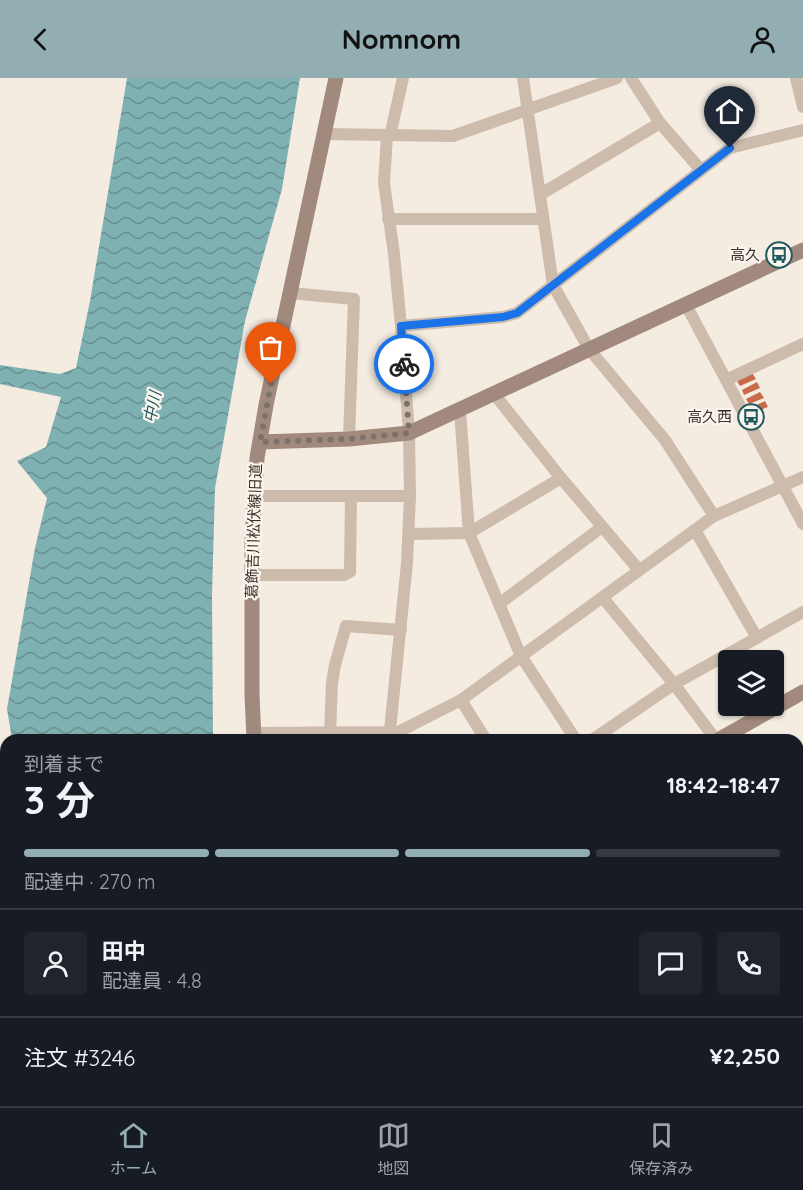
<!DOCTYPE html>
<html lang="ja">
<head>
<meta charset="utf-8">
<style>
	:root { --surface:#171b24; --page:#20242c; --text:#f1f3f6; --muted:#9ea1a6; --line:#363941; --accent:#92aeb2 }
	body { margin:0; font-family:Quicksand,"Noto Sans JP",sans-serif; background:var(--page); color:var(--text); height:100vh; display:flex; flex-direction:column; font-size:22px; white-space:nowrap }
	* { box-sizing:border-box; margin:0 }
	p { font-size:20px; color:var(--muted) }
	.icon { flex:none; width:33px; height:33px; fill:none; stroke:currentColor; stroke-width:2; stroke-linecap:round; stroke-linejoin:round }
	.map { position:relative; flex:1; overflow:hidden }
	.details { position:absolute; left:0px; top:656px; width:804px; height:374px; display:flex; flex-direction:column; background:var(--surface); border-radius:18px 18px 0 0; box-shadow:0 2px 4px #0004 }
	.details>* { flex:none }
	.buttons { position:absolute; left:718px; top:572px; display:grid; gap:12px }
	.buttons a { display:grid; place-items:center; width:66px; height:66px; border-radius:6px; background:var(--surface); box-shadow:0 2px 4px #0004; font-size:30px }
	.pin { position:absolute; display:grid; place-items:center; width:51px; height:51px; color:#fff; margin:-62px -26px; border-radius:50% 50% 50% 0; rotate:-45deg; box-shadow:0 0 6px #0007 }
	.pin .icon { rotate:45deg }
	.courier { position:absolute; display:grid; place-items:center; width:60px; height:60px; margin:-30px; border:4px solid #1a73e8; border-radius:50%; background:#fff; color:#222; box-shadow:0 2px 8px #0007 }
	.headline em { font-style:normal; font-weight:700 }
	.headline div { display:flex; flex-direction:column-reverse }
	.headline { display:flex; align-items:center; justify-content:space-between; height:102px; padding:0 24px }
	h1 { font-size:39px; font-weight:700; line-height:45px }
	.bar { display:grid; grid-template-columns:repeat(4,1fr); gap:9px 6px; align-content:center; height:72px; padding:0 24px }
	.bar i { height:8px; border-radius:4px; background:var(--line) }
	.bar .current { background:var(--accent) }
	.bar p { grid-column:span 4 }
	.line { display:flex; align-items:center; gap:15px; padding:0 24px; border-top:2px solid var(--line) }
	.line div { flex:1 }
	.round { display:grid; place-items:center; flex:none; width:63px; height:63px; border-radius:6px; background:var(--page) }
	header { display:flex; justify-content:space-between; align-items:center; height:78px; padding:0 24px; background:var(--accent); color:#111; font-size:27px; font-weight:700 }
	.tab-bar { display:flex; justify-content:space-around; align-items:center; height:84px; border-top:2px solid var(--line); background:var(--surface); font-size:16px; color:var(--muted) }
	.tab-bar a { display:grid; justify-items:center; gap:3px }
	.tab-bar .current { color:var(--accent) }
	.map>svg:first-child { display:block }
</style>
</head>
<body>
<header><svg class="icon" aria-label="back" viewBox="0 0 24 24"><path d="M15 5l-7 7 7 7"/></svg>Nomnom<svg class="icon" aria-label="person" viewBox="0 0 24 24"><circle cx="12" cy="8" r="4"/><path d="M4 21q1-7 8-7t8 7"/></svg></header>
<div class="map">
<svg width="803" height="1028" viewBox="0 0 803 1028">
	<defs>
		<pattern id="water-waves" width="16" height="10" patternUnits="userSpaceOnUse" patternTransform="scale(1.5)"><rect width="16" height="10" fill="#7fb0b2"/><path d="M0 5q4-4 8 0t8 0" fill="none" stroke="#699091"/></pattern>
	</defs>
	<rect width="100%" height="100%" fill="#f4ebe1"/>
	<!-- water -->
	<g fill="url(#water-waves)">
		<path d="M127 0H300L282 111 245 243 215 410 212 517 213 661H12L7 631 35 470 47 420 17 383 46 369 61 319 0 306V287L60 296 76 290 90 223Z"/>
		<path d="M72 1023H251L253 1028H73Z"/>
	</g>
	<!-- building -->
	<g fill="#c8694b">
		<path d="M752 295 756 301 740 308 737 303Z"/>
		<path d="M757 304 760 310 744 317 742 312Z"/>
		<path d="M760 314 764 320 749 326 746 321Z"/>
		<path d="M765 323 768 329 752 335 750 330Z"/>
	</g>
	<g fill="none" stroke-linecap="round" stroke-linejoin="round">
		<!-- street -->
		<g stroke="#cdbbac" stroke-width="12">
			<path d="M523 0 553 207 589 271 665 362 714 438"/>
			<path d="M631 0 660 45 701 92"/>
			<path d="M796 0 803 29"/>
			<path d="M325 56 453 58 617 0"/>
			<path d="M387 58 384 105 394 176 401 248 409 355 410 418 407 485 389 662"/>
			<path d="M390 58 403 0"/>
			<path d="M541 116 660 45"/>
			<path d="M388 141H543"/>
			<path d="M290 215 354 221 349 361"/>
			<path d="M686 227 803 446"/>
			<path d="M401 248 503 239 517 235 730 70 803 52"/>
			<path d="M726 302 803 266"/>
			<path d="M495 317 561 400 639 492"/>
			<path d="M460 333 469 455 521 578 576 662"/>
			<path d="M255 418H410"/>
			<path d="M695 452 757 560"/>
			<path d="M409 456 469 455 561 400"/>
			<path d="M251 497H344L350 494 351 418"/>
			<path d="M603 520 674 606 716 662"/>
			<path d="M499 526 602 449"/>
			<path d="M461 622 486 662"/>
			<path d="M253 655 398 654 461 622 714 438 803 399"/>
			<path d="M330 655 332 605 335 587 346 548 401 552"/>
			<path d="M592 662 674 606 803 534"/>
			<path d="M798 737 803 734"/>
			<path d="M798 787 803 795"/>
			<path d="M798 872 803 868"/>
			<path d="M798 947 803 944"/>
			<path d="M417 1023 419 1028"/>
			<path d="M501 1023 503 1028"/>
			<path d="M603 1023 605 1028"/>
			<path d="M531 1028 542 1023"/>
		</g>
		<!-- secondary -->
		<g stroke="#a18a7d" stroke-width="15">
			<path d="M260 364 349 361 409 355 803 172"/>
			<path d="M254 662 252 616V463L257 380 266 327 336 0"/>
			<path d="M718 662 803 614"/>
			<path d="M798 1005 803 1002"/>
			<path d="M310 1023 311 1028"/>
			<path d="M758 1028 767 1023"/>
		</g>
	</g>
	<g fill="none" stroke-linecap="round" stroke-linejoin="round">
		<!-- done -->
		<path stroke="#7c716b" stroke-width="6" stroke-dasharray="0 10.8" d="M271 306 260 364 349 361 409 355 404 286"/>
		<!-- route -->
		<path stroke="#1a73e8" stroke-width="8" d="M404 286 401 248 503 239 517 235 730 70"/>
	</g>
	<!-- icons -->
	<defs>
		<g id="bus-ring" transform="scale(1.35)"><circle r="9.5" fill="#fbf5ee" stroke="#1f5a5e" stroke-width="1.5"/><path d="M-5-6H5V4H4V6H2V4H-2V6H-4V4H-5ZM-3.5-4V0h7V-4ZM-3.5 1.2v1.5H-2V1.2ZM2 1.2v1.5H3.5V1.2Z" fill="#1f5a5e"/></g>
	</defs>
	<g fill-rule="evenodd">
		<use href="#bus-ring" x="779" y="177"/>
		<use href="#bus-ring" x="751" y="339"/>
	</g>
	<g text-anchor="middle" stroke-width="4.5" stroke-linejoin="round" paint-order="stroke">
		<!-- poi labels -->
		<g font-size="15" fill="#3b302b" stroke="#fbf5ee" text-anchor="end">
			<text x="760" y="182">高久</text>
			<text x="732" y="344">高久西</text>
		</g>
		<!-- street labels -->
		<g font-size="15" fill="#3b302b" stroke="#fbf5ee">
			<text transform="translate(254 453) rotate(-88)" y="5">葛飾吉川松伏線旧道</text>
		</g>
		<!-- water labels -->
		<g font-size="16" font-style="italic" fill="#1f5a5e" stroke="#fbf5ee">
			<text transform="translate(152 329) rotate(-79)" y="6">中川</text>
		</g>
	</g>
</svg>
<div class="buttons">
<a><svg class="icon" aria-label="layers" viewBox="0 0 24 24"><path d="M12 4l9 5-9 5-9-5zM3 14l9 5 9-5"/></svg></a>
</div>
<div class="pin" style="left:271px;top:306px;background:#ea580c"><svg class="icon" aria-label="bag" viewBox="0 0 24 24"><path d="M5 8h14l-1 12H6zM9 8a3 3 0 0 1 6 0"/></svg></div>
<div class="pin" style="left:730px;top:70px;background:#1f2937"><svg class="icon" aria-label="home" viewBox="0 0 24 24"><path d="M3 11l9-7 9 7M6 9v11h12V9"/></svg></div>
<div class="courier" style="left:404px;top:286px"><svg class="icon" aria-label="bike" viewBox="0 0 24 24"><circle cx="6" cy="16" r="4"/><circle cx="18" cy="16" r="4"/><path d="M6 16l4-8h5l3 8M10 8l3 8H6M13 5h3"/></svg></div>
<section class="details">
<div class="headline"><div><h1>3 分</h1><p>到着まで</p></div><em>18:42–18:47</em></div>
<div class="bar"><i class="current"></i><i class="current"></i><i class="current"></i><i></i><p>配達中 · 270 m</p></div>
<div class="line" style="height:108px"><a class="round"><svg class="icon" aria-label="person" viewBox="0 0 24 24"><circle cx="12" cy="8" r="4"/><path d="M4 21q1-7 8-7t8 7"/></svg></a><div><b>田中</b><p>配達員 · 4.8</p></div><a class="round"><svg class="icon" aria-label="chat" viewBox="0 0 24 24"><path d="M4 5h16v11H9l-5 4z"/></svg></a><a class="round"><svg class="icon" aria-label="phone" viewBox="0 0 24 24"><path d="M5 4h4l2 5-3 2q2 4 5 5l2-3 5 2v4C11 20 4 13 5 4z"/></svg></a></div>
<div class="line" style="height:78px"><div>注文 #3246</div><b>¥2,250</b></div>
</section>
</div>
<nav class="tab-bar">
<a class="current"><svg class="icon" aria-label="home" viewBox="0 0 24 24"><path d="M3 11l9-7 9 7M6 9v11h12V9"/></svg>ホーム</a>
<a><svg class="icon" aria-label="map" viewBox="0 0 24 24"><path d="M3 6l6-2 6 2 6-2v14l-6 2-6-2-6 2zM9 4v14M15 6v14"/></svg>地図</a>
<a><svg class="icon" aria-label="saved" viewBox="0 0 24 24"><path d="M7 4h10v16l-5-4-5 4z"/></svg>保存済み</a>
</nav>
</body>
</html>
